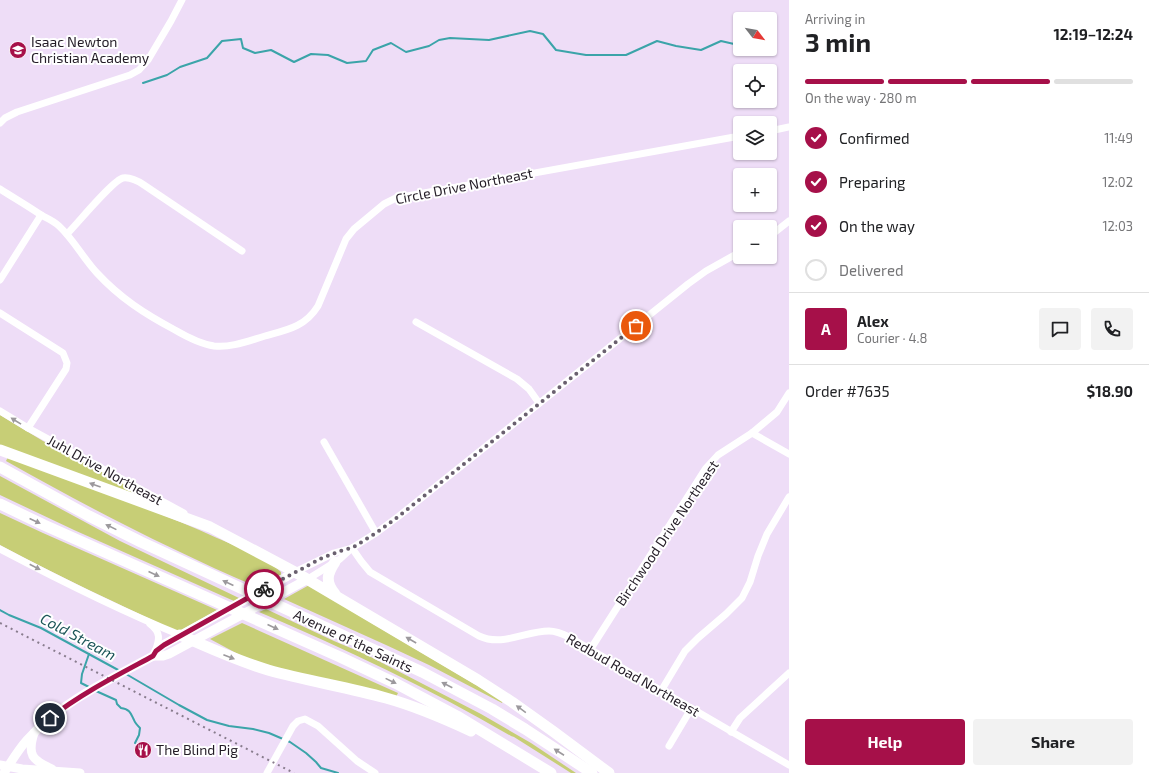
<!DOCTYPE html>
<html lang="en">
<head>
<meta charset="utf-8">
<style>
	:root { --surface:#fff; --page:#f2f2f2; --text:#202124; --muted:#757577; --line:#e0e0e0; --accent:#a61049 }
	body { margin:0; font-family:"Exo 2",sans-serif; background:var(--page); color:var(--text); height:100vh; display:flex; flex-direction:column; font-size:15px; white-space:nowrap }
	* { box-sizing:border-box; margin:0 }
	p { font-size:13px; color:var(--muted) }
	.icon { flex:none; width:22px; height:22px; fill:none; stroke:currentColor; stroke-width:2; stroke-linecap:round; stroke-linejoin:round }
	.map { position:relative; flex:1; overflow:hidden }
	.panel { display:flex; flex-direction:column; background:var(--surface); width:360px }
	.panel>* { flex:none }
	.needle { width:26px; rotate:121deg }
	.buttons { position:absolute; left:733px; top:12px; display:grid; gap:8px }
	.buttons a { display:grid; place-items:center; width:44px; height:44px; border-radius:4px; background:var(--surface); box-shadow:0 1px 3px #0004; font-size:20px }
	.pin { position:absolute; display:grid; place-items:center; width:34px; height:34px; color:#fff; margin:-17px; border:2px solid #fff; border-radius:50%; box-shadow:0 1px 4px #0007 }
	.courier { position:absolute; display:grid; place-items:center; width:40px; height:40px; margin:-20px; border:3px solid #a61049; border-radius:50%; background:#fff; color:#222; box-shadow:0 1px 5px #0007 }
	.overview em { font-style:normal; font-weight:700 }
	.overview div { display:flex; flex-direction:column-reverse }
	.overview { display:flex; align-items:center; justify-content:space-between; height:68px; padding:0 16px }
	h1 { font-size:26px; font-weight:700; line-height:30px }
	.bar { display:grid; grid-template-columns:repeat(4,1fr); gap:6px 4px; align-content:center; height:48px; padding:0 16px }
	.bar i { height:5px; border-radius:3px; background:var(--line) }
	.bar .selected { background:var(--accent) }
	.bar p { grid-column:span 4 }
	.line { display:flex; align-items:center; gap:10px; padding:0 16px; border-top:1px solid var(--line) }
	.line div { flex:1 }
	.round { display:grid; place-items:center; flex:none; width:42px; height:42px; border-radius:4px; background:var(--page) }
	ol { padding:0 16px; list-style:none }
	li { display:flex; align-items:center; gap:12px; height:44px }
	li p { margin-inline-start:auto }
	li .icon { padding:4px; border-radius:50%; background:var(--accent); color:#fff; stroke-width:4 }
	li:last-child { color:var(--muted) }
	li i { width:22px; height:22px; border:2px solid var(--line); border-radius:50% }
	.cta { display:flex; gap:8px; margin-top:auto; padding:8px 16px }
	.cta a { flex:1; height:46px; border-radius:4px; background:var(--accent); color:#fff; font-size:16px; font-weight:700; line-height:46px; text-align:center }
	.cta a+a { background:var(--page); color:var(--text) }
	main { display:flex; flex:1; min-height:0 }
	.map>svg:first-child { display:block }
</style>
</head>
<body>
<main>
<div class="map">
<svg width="789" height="773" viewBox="0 0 789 773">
	<rect width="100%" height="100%" fill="#eeddf7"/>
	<!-- green -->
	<g fill="#c7ce76">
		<path d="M0 415 43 441 146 495 164 507 0 446Z"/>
		<path d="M8 457C78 483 149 507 217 538 236 546 267 559 281 572V575L257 587C171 550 87 507 6 461Z"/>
		<path d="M0 476 120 541 239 598 234 601 74 530 0 495Z"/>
		<path d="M0 513 43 533 217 610 178 632C118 604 58 576 0 545Z"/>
		<path d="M311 584 358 615 503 701 502 703 429 665 386 645 284 599Z"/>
		<path d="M266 609 334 641 365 654 481 714 531 743 576 773H571L514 737 511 736C430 689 346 649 259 612Z"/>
		<path d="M242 623 398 693 396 697 307 676 249 660 210 639Z"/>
	</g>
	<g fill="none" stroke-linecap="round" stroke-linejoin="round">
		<!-- stream -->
		<g stroke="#3ba4a9" stroke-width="2">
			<path d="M143 83 167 75 180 67 207 58 222 41 241 39 243 48 255 53 271 50 294 62 311 54 328 55 347 63 366 61 373 50 391 43 406 52 429 46 439 40 450 38 489 40 530 31 543 34 556 50 586 55H626L657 41 676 46 701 50 721 41 734 44H740"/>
			<path d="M0 610 9 615 41 628 120 671"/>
			<path d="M126 674 179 705 207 720 229 726 253 729 269 733 290 742 306 753 316 762 321 768 338 773"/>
			<path d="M89 687 81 683 82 674 89 654"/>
			<path d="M96 691 116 700 117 704 121 708C130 709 131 714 134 720 135 723 138 726 140 728L139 735 135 743"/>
		</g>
		<!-- minor -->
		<g stroke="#fff" stroke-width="7">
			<path d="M0 123 5 118 17 112 130 75 139 70 148 60 171 21 182 0"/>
			<path d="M770 131 789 127"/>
			<path d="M0 189C14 198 28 206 41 215 47 218 54 221 59 226 74 240 83 258 97 273 120 298 145 314 175 330 187 337 200 344 214 346 231 348 248 341 265 336 287 330 305 327 318 306L346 239 354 229 384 204 396 198 740 136"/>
			<path d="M67 234C77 224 113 180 123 178 131 177 138 181 144 185L242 251"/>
			<path d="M770 236 789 221"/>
			<path d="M0 280 41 215"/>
			<path d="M0 313 63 353 67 363 66 369 28 428"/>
			<path d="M416 322 517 379 529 389 539 403"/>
			<path d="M0 411 28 428 184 513"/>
			<path d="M752 433 789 454"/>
			<path d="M324 442 376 533"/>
			<path d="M352 548 361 561 370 572 479 636C503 647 525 631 549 631 556 631 563 634 569 637L789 765"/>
			<path d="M0 549C59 580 119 610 180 635"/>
			<path d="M295 572 334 553 352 548"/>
			<path d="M308 579 340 559 352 548 376 533 399 516 688 284 706 271 740 252"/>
			<path d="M150 624C162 633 159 640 155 652"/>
			<path d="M590 650 706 468 718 455 752 433 777 412 789 393"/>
			<path d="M661 691 685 651 698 638 726 614 742 598 750 582 758 556 767 534 789 497"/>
			<path d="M731 732 740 718 789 673"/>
			<path d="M669 746 691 709"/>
			<path d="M267 773 293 726 298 721 305 719 318 726 357 761 375 773"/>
		</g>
		<!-- major -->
		<g stroke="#fff" stroke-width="9">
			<path d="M153 656H163L169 654 308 579"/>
			<path d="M34 733C27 755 32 760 52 769"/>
			<path d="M0 765 22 769 80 773"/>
			<path d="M4 773C11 762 18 750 27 740 61 702 109 680 153 656L156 651 163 645 295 572"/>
		</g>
		<!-- highway -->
		<g stroke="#fff" stroke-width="11">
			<path d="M0 450 210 527 295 572 478 680 512 702 554 732 609 773"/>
			<path d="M0 467 89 516 141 542 422 672 492 709 525 729 592 773"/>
			<path d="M0 504 44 525 340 657 395 683 457 716 551 773"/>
			<path d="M335 594C325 582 327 574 335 562"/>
			<path d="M180 635C209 648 238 661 268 670 307 681 347 687 386 698 415 706 443 718 471 731"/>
		</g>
		<!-- rail -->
		<path stroke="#887c8d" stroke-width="2" stroke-dasharray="2 4" stroke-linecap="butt" d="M0 623 294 773"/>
	</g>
	<!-- one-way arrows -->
	<defs><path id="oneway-solid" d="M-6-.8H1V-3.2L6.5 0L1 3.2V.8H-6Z"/></defs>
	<g fill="#9c999d">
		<use href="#oneway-solid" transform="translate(16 421) rotate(-148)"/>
		<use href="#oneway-solid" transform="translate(95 485) rotate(-160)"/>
		<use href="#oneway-solid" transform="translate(35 521) rotate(25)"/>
		<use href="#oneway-solid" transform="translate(111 527) rotate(-154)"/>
		<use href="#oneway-solid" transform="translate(35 567) rotate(27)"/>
		<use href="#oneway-solid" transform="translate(154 574) rotate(24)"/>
		<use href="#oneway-solid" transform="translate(228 583) rotate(-155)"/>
		<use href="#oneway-solid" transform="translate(273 627) rotate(24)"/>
		<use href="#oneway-solid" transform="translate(411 640) rotate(-150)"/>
		<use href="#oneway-solid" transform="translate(229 657) rotate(21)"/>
		<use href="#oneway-solid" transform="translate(391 681) rotate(26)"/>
		<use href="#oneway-solid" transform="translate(447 685) rotate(-153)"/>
		<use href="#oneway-solid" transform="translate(521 709) rotate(-144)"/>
		<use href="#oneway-solid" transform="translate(559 752) rotate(-147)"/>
	</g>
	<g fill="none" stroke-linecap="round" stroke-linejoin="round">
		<!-- done -->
		<path stroke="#6a606f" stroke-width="4" stroke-dasharray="0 7.2" d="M264 589 322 558 343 550 352 548 376 533 399 516 636 326"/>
		<!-- route -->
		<path stroke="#a61049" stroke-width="5" d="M50 718C82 693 118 675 153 656L156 651 164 645 264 589"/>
	</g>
	<!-- icons -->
	<defs>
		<g id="school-disc" transform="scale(0.9)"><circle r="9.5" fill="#a61049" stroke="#fff"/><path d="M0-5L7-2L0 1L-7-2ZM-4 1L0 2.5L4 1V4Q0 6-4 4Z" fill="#fff"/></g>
		<g id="restaurant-disc" transform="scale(0.9)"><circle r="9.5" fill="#a61049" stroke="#fff"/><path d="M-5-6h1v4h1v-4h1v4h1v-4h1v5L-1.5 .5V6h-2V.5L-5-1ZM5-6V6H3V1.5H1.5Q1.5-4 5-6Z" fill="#fff"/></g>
	</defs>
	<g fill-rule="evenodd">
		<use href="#school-disc" x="18" y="50"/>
		<use href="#restaurant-disc" x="143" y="750"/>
	</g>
	<g text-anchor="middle" stroke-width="4" stroke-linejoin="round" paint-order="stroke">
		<!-- poi labels -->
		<g font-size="14" fill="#231c26" stroke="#fff" text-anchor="start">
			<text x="31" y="47">Isaac Newton<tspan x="31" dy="16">Christian Academy</tspan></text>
			<text x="156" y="755">The Blind Pig</text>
		</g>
		<!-- street labels -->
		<g font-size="14" fill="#231c26" stroke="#fff">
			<text transform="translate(464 186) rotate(-11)" y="5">Circle Drive Northeast</text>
			<text transform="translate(105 470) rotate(29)" y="5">Juhl Drive Northeast</text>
			<text transform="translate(667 533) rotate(-56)" y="5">Birchwood Drive Northeast</text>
			<text transform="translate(353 641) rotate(25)" y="5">Avenue of the Saints</text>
			<text transform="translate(633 675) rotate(30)" y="5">Redbud Road Northeast</text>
		</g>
		<!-- water labels -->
		<g font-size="15" font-style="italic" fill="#1b5558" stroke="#fff">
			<text transform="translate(78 637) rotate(28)" y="5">Cold Stream</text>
		</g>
	</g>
</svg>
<div class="buttons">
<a><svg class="needle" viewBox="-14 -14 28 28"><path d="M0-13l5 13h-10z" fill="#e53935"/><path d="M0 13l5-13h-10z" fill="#757577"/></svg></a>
<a><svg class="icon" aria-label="locate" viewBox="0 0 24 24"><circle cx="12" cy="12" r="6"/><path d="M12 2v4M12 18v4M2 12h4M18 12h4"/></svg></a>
<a><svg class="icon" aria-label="layers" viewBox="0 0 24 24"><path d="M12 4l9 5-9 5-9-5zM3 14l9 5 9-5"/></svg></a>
<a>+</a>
<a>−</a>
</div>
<div class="pin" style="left:636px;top:326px;background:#ea580c"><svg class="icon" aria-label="bag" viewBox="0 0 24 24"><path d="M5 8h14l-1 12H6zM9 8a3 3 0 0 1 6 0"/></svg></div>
<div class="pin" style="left:50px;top:718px;background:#1f2937"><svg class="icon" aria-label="home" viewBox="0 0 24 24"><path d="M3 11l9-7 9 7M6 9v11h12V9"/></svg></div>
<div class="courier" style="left:264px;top:589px"><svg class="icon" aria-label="bike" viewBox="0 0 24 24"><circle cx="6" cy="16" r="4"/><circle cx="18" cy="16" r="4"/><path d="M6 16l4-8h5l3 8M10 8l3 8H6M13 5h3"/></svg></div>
</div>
<section class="panel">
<div class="overview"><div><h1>3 min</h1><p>Arriving in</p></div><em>12:19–12:24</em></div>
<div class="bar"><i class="selected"></i><i class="selected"></i><i class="selected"></i><i></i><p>On the way · 280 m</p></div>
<ol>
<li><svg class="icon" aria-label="check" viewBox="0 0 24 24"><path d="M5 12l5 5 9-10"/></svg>Confirmed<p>11:49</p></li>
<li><svg class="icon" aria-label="check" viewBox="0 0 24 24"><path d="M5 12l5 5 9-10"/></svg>Preparing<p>12:02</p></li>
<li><svg class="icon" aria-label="check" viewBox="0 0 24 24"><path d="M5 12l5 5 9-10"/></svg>On the way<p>12:03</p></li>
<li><i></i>Delivered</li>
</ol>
<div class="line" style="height:72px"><b class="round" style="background:var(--accent);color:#fff">A</b><div><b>Alex</b><p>Courier · 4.8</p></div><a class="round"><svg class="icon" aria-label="chat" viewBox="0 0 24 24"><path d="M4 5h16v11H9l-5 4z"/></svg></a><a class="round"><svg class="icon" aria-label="phone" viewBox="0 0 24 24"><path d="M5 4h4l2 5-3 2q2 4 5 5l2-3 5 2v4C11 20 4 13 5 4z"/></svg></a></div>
<div class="line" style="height:52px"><div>Order #7635</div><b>$18.90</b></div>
<div class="cta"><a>Help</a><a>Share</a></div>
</section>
</main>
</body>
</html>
